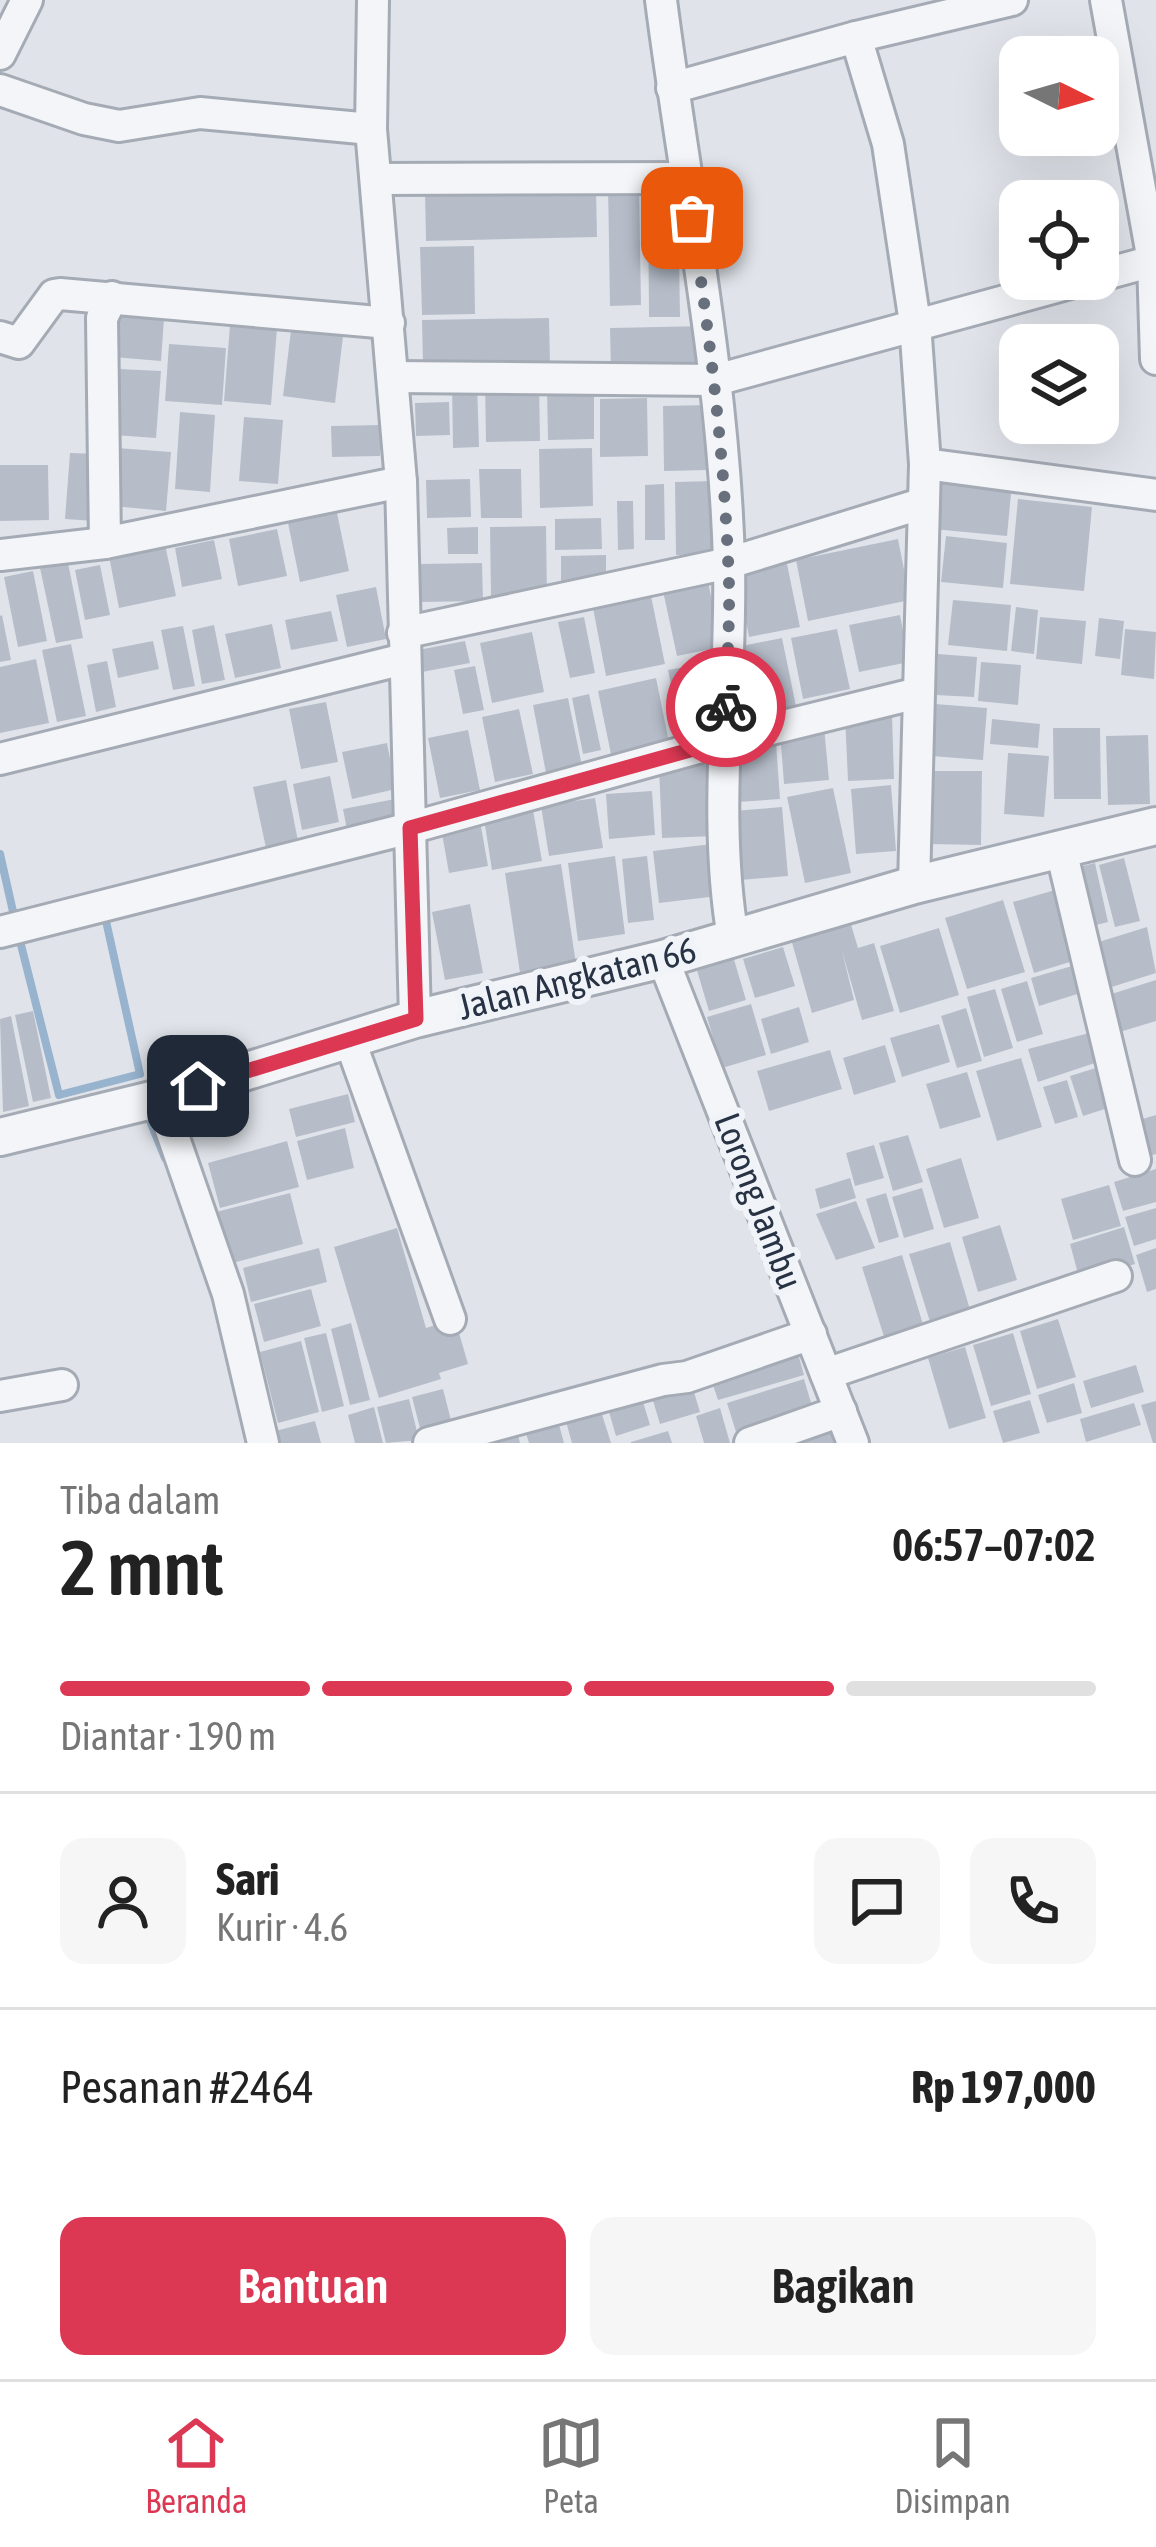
<!DOCTYPE html>
<html lang="id">
<head>
<meta charset="utf-8">
<style>
	:root { --surface:#fff; --page:#f6f6f6; --text:#222; --muted:#767676; --line:#e0e0e0; --accent:#dc3853 }
	body { margin:0; font-family:"Asap Condensed",sans-serif; background:var(--page); color:var(--text); height:100vh; display:flex; flex-direction:column; font-size:45px; white-space:nowrap }
	* { box-sizing:border-box; margin:0 }
	p { font-size:39px; color:var(--muted) }
	.icon { flex:none; width:66px; height:66px; fill:none; stroke:currentColor; stroke-width:2; stroke-linecap:round; stroke-linejoin:round }
	.map { position:relative; height:1443px; overflow:hidden }
	.sheet { display:flex; flex-direction:column; background:var(--surface); flex:1 }
	.sheet>* { flex:none }
	.needle { width:78px; rotate:95deg }
	.buttons { position:absolute; left:999px; top:36px; display:grid; gap:24px }
	.buttons a { display:grid; place-items:center; width:120px; height:120px; border-radius:24px; background:var(--surface); box-shadow:0 12px 48px #0002; font-size:60px }
	.pin { position:absolute; display:grid; place-items:center; width:102px; height:102px; color:#fff; margin:-51px; border-radius:24px; box-shadow:0 6px 18px #0006 }
	.courier { position:absolute; display:grid; place-items:center; width:120px; height:120px; margin:-60px; border:9px solid #dc3853; border-radius:50%; background:#fff; color:#222; box-shadow:0 3px 15px #0007 }
	.summary em { font-style:normal; font-weight:600 }
	.summary div { display:flex; flex-direction:column-reverse }
	.summary { display:flex; align-items:center; justify-content:space-between; height:204px; padding:0 60px }
	h1 { font-size:78px; font-weight:600; line-height:90px }
	.bar { display:grid; grid-template-columns:repeat(4,1fr); gap:18px 12px; align-content:center; height:144px; padding:0 60px }
	.bar i { height:15px; border-radius:9px; background:var(--line) }
	.bar .selected { background:var(--accent) }
	.bar p { grid-column:span 4 }
	.line { display:flex; align-items:center; gap:30px; padding:0 60px; border-top:3px solid var(--line) }
	.line div { flex:1 }
	.round { display:grid; place-items:center; flex:none; width:126px; height:126px; border-radius:24px; background:var(--page) }
	.button { display:flex; gap:24px; margin-top:auto; padding:24px 60px }
	.button a { flex:1; height:138px; border-radius:24px; background:var(--accent); color:#fff; font-size:48px; font-weight:600; line-height:138px; text-align:center }
	.button a+a { background:var(--page); color:var(--text) }
	.dock { display:flex; justify-content:space-around; align-items:center; height:168px; border-top:3px solid var(--line); background:var(--surface); font-size:33px; color:var(--muted) }
	.dock a { display:grid; justify-items:center; gap:6px }
	.dock .selected { color:var(--accent) }
	.map>svg:first-child { display:block }
</style>
</head>
<body>
<div class="map">
<svg width="1156" height="1443" viewBox="0 0 1156 1443">
	<rect width="100%" height="100%" fill="#e0e4ea"/>
	<g fill="none" stroke-linecap="round" stroke-linejoin="round">
		<!-- stream -->
		<g stroke="#97b3ce" stroke-width="8">
			<path d="M0 854 14 916"/>
			<path d="M19 937 59 1095 140 1074 106 921"/>
			<path d="M150 1121 165 1158"/>
		</g>
	</g>
	<!-- building -->
	<g fill="#b6bdc9">
		<path d="M608 185H639L641 305 610 306Z"/>
		<path d="M596 188 597 237 426 241 425 191Z"/>
		<path d="M678 193 680 317H649L648 194Z"/>
		<path d="M474 246 475 314 422 315 420 247Z"/>
		<path d="M117 301 165 305 161 361 113 357Z"/>
		<path d="M549 318 550 363 423 366 422 320Z"/>
		<path d="M292 322 344 328 335 403 283 396Z"/>
		<path d="M230 325 277 328 271 405 224 401Z"/>
		<path d="M707 326 708 371 611 372 610 328Z"/>
		<path d="M169 344 226 348 222 405 165 401Z"/>
		<path d="M119 369 161 371 156 438 114 435Z"/>
		<path d="M539 380 540 441 486 442 485 381Z"/>
		<path d="M452 382H477L479 447 453 448Z"/>
		<path d="M594 389V439L548 440 547 390Z"/>
		<path d="M647 398 648 456 600 457V399Z"/>
		<path d="M449 402 450 435 416 436 415 403Z"/>
		<path d="M708 405 709 470 664 471 663 406Z"/>
		<path d="M180 412 215 415 210 492 175 489Z"/>
		<path d="M244 417 283 420 278 484 239 481Z"/>
		<path d="M380 425V456L332 457 331 426Z"/>
		<path d="M117 448 171 452 166 511 113 506Z"/>
		<path d="M592 448 593 506 540 508 539 449Z"/>
		<path d="M70 453 100 454 95 521 65 519Z"/>
		<path d="M0 465H48L49 520 0 521Z"/>
		<path d="M479 469H521L522 518H481Z"/>
		<path d="M938 475 1012 483 1007 536 933 529Z"/>
		<path d="M470 479 471 517 427 518 426 480Z"/>
		<path d="M715 481 716 554 676 555 675 482Z"/>
		<path d="M664 484 665 540H645V485Z"/>
		<path d="M1018 499 1092 507 1084 591 1010 584Z"/>
		<path d="M617 501H633L634 549 618 550Z"/>
		<path d="M336 508 349 571 300 582 287 518Z"/>
		<path d="M601 518 602 549 555 550V519Z"/>
		<path d="M546 526 547 597 491 598 490 527Z"/>
		<path d="M478 527V554H448L447 528Z"/>
		<path d="M277 529 287 576 238 586 229 539Z"/>
		<path d="M163 535 176 596 119 608 107 546Z"/>
		<path d="M946 536 1007 543 1003 588 941 582Z"/>
		<path d="M898 539 910 600 808 621 796 560Z"/>
		<path d="M214 540 222 579 182 587 175 548Z"/>
		<path d="M606 555V584L561 585V556Z"/>
		<path d="M68 563 83 638 56 643 40 568Z"/>
		<path d="M482 563 483 601 419 602V564Z"/>
		<path d="M787 564 800 627 749 637 737 574Z"/>
		<path d="M100 565 110 615 85 620 75 570Z"/>
		<path d="M33 571 47 641 18 647 4 577Z"/>
		<path d="M708 581 721 647 677 656 663 591Z"/>
		<path d="M376 587 386 639 347 647 336 595Z"/>
		<path d="M651 596 665 664 606 676 593 608Z"/>
		<path d="M953 600 1011 605 1007 651 948 645Z"/>
		<path d="M1016 607 1038 610 1034 654 1011 651Z"/>
		<path d="M331 611 338 641 291 650 285 620Z"/>
		<path d="M2 615 11 660 0 662V616Z"/>
		<path d="M900 615 909 662 859 672 849 625Z"/>
		<path d="M584 617 595 673 570 678 558 622Z"/>
		<path d="M1040 617 1086 621 1082 664 1036 659Z"/>
		<path d="M1099 618 1124 621 1120 659 1095 656Z"/>
		<path d="M272 624 281 668 235 678 225 634Z"/>
		<path d="M214 625 225 680 202 684 192 630Z"/>
		<path d="M183 626 195 686 173 690 161 630Z"/>
		<path d="M837 629 850 689 803 699 791 638Z"/>
		<path d="M1125 629 1156 632 1154 679 1121 675Z"/>
		<path d="M532 632 544 692 492 703 480 643Z"/>
		<path d="M782 638 797 711 752 720 737 647Z"/>
		<path d="M153 641 159 669 118 678 112 649Z"/>
		<path d="M465 641 470 663 422 672 418 650Z"/>
		<path d="M71 644 86 716 57 722 42 650Z"/>
		<path d="M938 654 977 657 974 697 936 695Z"/>
		<path d="M36 659 49 723 0 733V667Z"/>
		<path d="M107 661 116 707 96 712 87 665Z"/>
		<path d="M981 662 1021 665 1018 705 978 701Z"/>
		<path d="M707 663 721 732 682 740 668 670Z"/>
		<path d="M475 666 484 710 463 714 454 670Z"/>
		<path d="M656 678 670 747 612 759 598 691Z"/>
		<path d="M589 694 601 750 583 754 572 698Z"/>
		<path d="M568 698 582 766 546 773 533 705Z"/>
		<path d="M326 702 338 762 301 769 289 709Z"/>
		<path d="M935 704 987 708 983 760 931 756Z"/>
		<path d="M519 709 533 774 495 782 482 717Z"/>
		<path d="M892 714 894 779 848 781 845 716Z"/>
		<path d="M992 719 1040 724 1038 748 990 744Z"/>
		<path d="M824 727 829 780 784 784 780 731Z"/>
		<path d="M1053 728H1100L1101 799H1054Z"/>
		<path d="M468 730 480 790 440 798 428 738Z"/>
		<path d="M1148 735 1150 804 1108 805 1106 736Z"/>
		<path d="M776 742 780 799 738 802 733 745Z"/>
		<path d="M387 743 396 789 352 799 342 752Z"/>
		<path d="M1008 753 1049 756 1044 817 1004 814Z"/>
		<path d="M713 764 716 836 662 838 659 767Z"/>
		<path d="M927 771H982L981 845 927 844Z"/>
		<path d="M330 776 339 822 302 830 293 784Z"/>
		<path d="M286 780 298 841 266 848 253 787Z"/>
		<path d="M891 785 896 851 856 854 851 789Z"/>
		<path d="M833 788 851 873 805 883 787 797Z"/>
		<path d="M652 791 655 835 609 839 606 794Z"/>
		<path d="M595 798 603 848 549 856 541 806Z"/>
		<path d="M395 799 400 825 348 835 343 809Z"/>
		<path d="M782 807 788 876 740 880 734 811Z"/>
		<path d="M533 810 542 861 492 870 484 819Z"/>
		<path d="M480 821 488 866 449 873 441 828Z"/>
		<path d="M712 844 718 896 659 903 653 851Z"/>
		<path d="M615 856 625 934 578 941 568 863Z"/>
		<path d="M647 856 654 920 628 923 622 859Z"/>
		<path d="M1124 858 1140 921 1115 927 1099 865Z"/>
		<path d="M1095 863 1108 922 1088 927 1075 868Z"/>
		<path d="M561 864 576 964 520 973 505 873Z"/>
		<path d="M1062 888 1083 958 1034 973 1013 902Z"/>
		<path d="M1003 900 1025 972 967 989 945 918Z"/>
		<path d="M470 904 483 973 445 980 432 912Z"/>
		<path d="M850 921 858 948 874 943 894 1011 862 1020 842 951 854 1000 812 1013 791 939Z"/>
		<path d="M1147 927 1156 973 1102 990 1089 945Z"/>
		<path d="M939 928 959 995 900 1013 880 946Z"/>
		<path d="M783 947 795 986 755 998 743 959Z"/>
		<path d="M733 956 746 1000 709 1011 696 967Z"/>
		<path d="M1079 964 1087 991 1039 1006 1031 978Z"/>
		<path d="M1156 980V1021L1113 1034 1102 997Z"/>
		<path d="M1027 981 1043 1034 1017 1042 1001 989Z"/>
		<path d="M995 989 1013 1048 984 1057 967 997Z"/>
		<path d="M751 1004 766 1055 722 1068 707 1017Z"/>
		<path d="M799 1007 809 1042 771 1054 761 1019Z"/>
		<path d="M966 1008 982 1061 957 1068 941 1016Z"/>
		<path d="M33 1011 51 1098 33 1102 15 1015Z"/>
		<path d="M11 1016 29 1106 3 1112 0 1019Z"/>
		<path d="M939 1024 950 1062 902 1077 890 1038Z"/>
		<path d="M1093 1032 1101 1061 1038 1082 1028 1049Z"/>
		<path d="M885 1045 896 1082 854 1095 843 1058Z"/>
		<path d="M830 1050 842 1089 769 1111 757 1071Z"/>
		<path d="M1021 1058 1042 1127 997 1141 976 1071Z"/>
		<path d="M1099 1067 1111 1107 1083 1116 1070 1076Z"/>
		<path d="M967 1072 981 1117 940 1129 926 1084Z"/>
		<path d="M1067 1080 1078 1117 1055 1124 1043 1087Z"/>
		<path d="M348 1094 355 1122 296 1137 289 1109Z"/>
		<path d="M1156 1115V1154L1140 1159 1129 1123Z"/>
		<path d="M345 1128 354 1168 307 1180 297 1141Z"/>
		<path d="M908 1135 923 1182 893 1191 879 1143Z"/>
		<path d="M287 1141 299 1187 220 1208 208 1163Z"/>
		<path d="M874 1145 884 1178 855 1186 846 1153Z"/>
		<path d="M961 1158 979 1218 944 1228 926 1169Z"/>
		<path d="M1156 1169V1202L1123 1211 1114 1182Z"/>
		<path d="M850 1178 856 1198 820 1209 815 1189Z"/>
		<path d="M1109 1185 1121 1226 1073 1240 1061 1199Z"/>
		<path d="M922 1188 934 1229 904 1238 892 1197Z"/>
		<path d="M290 1193 303 1244 225 1265 212 1213Z"/>
		<path d="M886 1193 899 1237 879 1243 866 1199Z"/>
		<path d="M856 1201 875 1248 836 1260 816 1214Z"/>
		<path d="M1156 1208V1239L1134 1246 1125 1217Z"/>
		<path d="M1000 1225 1017 1280 978 1292 962 1237Z"/>
		<path d="M1124 1227 1135 1264 1080 1281 1070 1244Z"/>
		<path d="M397 1228 426 1328 455 1319 468 1364 439 1373 441 1379 379 1398 334 1247Z"/>
		<path d="M950 1242 971 1313 931 1325 909 1254Z"/>
		<path d="M319 1248 327 1282 251 1302 243 1268Z"/>
		<path d="M1156 1248V1289L1147 1292 1136 1255Z"/>
		<path d="M902 1255 925 1331 886 1343 862 1267Z"/>
		<path d="M311 1289 321 1326 264 1342 254 1304Z"/>
		<path d="M1058 1319 1076 1377 1037 1389 1020 1331Z"/>
		<path d="M351 1323 370 1400 350 1405 331 1329Z"/>
		<path d="M326 1333 344 1406 322 1412 304 1338Z"/>
		<path d="M1013 1333 1031 1394 991 1406 973 1345Z"/>
		<path d="M301 1341 319 1412 278 1423 260 1352Z"/>
		<path d="M965 1347 986 1418 949 1429 928 1358Z"/>
		<path d="M797 1350 804 1375 718 1400 710 1376Z"/>
		<path d="M1136 1365 1144 1392 1091 1408 1083 1381Z"/>
		<path d="M804 1379 813 1409 736 1432 727 1403Z"/>
		<path d="M691 1382 700 1412 660 1424 651 1394Z"/>
		<path d="M1074 1383 1082 1413 1047 1423 1038 1395Z"/>
		<path d="M443 1389 454 1432 423 1440 412 1397Z"/>
		<path d="M641 1395 650 1425 616 1436 607 1405Z"/>
		<path d="M409 1399 419 1440 386 1443 377 1407Z"/>
		<path d="M1030 1400 1040 1433 1003 1443 993 1411Z"/>
		<path d="M1156 1401V1443H1153L1141 1405Z"/>
		<path d="M1134 1403 1141 1425 1086 1442 1080 1419Z"/>
		<path d="M374 1407 383 1443H355L348 1415Z"/>
		<path d="M600 1408 611 1443H572L565 1418Z"/>
		<path d="M720 1408 730 1443H704L696 1416Z"/>
		<path d="M838 1419 844 1443H779Z"/>
		<path d="M315 1421 321 1443H274L271 1432Z"/>
		<path d="M558 1421 564 1443H529L525 1430Z"/>
		<path d="M517 1431 520 1443H490L489 1439Z"/>
		<path d="M668 1431 672 1443H631V1442Z"/>
	</g>
	<g fill="none" stroke-linecap="round" stroke-linejoin="round">
		<!-- minor casing -->
		<g stroke="#a5abb5" stroke-width="36">
			<g id="minor">
				<path d="M373 0 371 129 401 482 415 1019"/>
				<path d="M661 0C685 187 724 374 729 563 732 688 712 814 733 938"/>
				<path d="M1106 0 1153 261 1156 359"/>
				<path d="M856 37 888 144 915 323 925 464 914 885"/>
				<path d="M0 54 27 0"/>
				<path d="M672 88 856 37 1012 0"/>
				<path d="M0 90 84 119 119 126 200 113 371 129"/>
				<path d="M377 179 686 178"/>
				<path d="M1098 276 1153 261"/>
				<path d="M0 337 19 343 54 295 60 294 389 323"/>
				<path d="M393 377 716 380 1085 279"/>
				<path d="M925 464 1156 495"/>
				<path d="M105 543 102 318 112 297"/>
				<path d="M0 555 105 543 401 482"/>
				<path d="M403 633 729 563 924 503"/>
				<path d="M0 759 404 659"/>
				<path d="M1061 850 1135 1160"/>
				<path d="M0 932 410 828 726 740 918 693"/>
				<path d="M663 959 853 1443"/>
				<path d="M350 1041 450 1319"/>
				<path d="M160 1098 228 1294 263 1443"/>
				<path d="M826 1374 1116 1276"/>
				<path d="M0 1396 62 1385"/>
				<path d="M429 1443 663 1380 687 1377 811 1334"/>
				<path d="M750 1443 841 1411"/>
			</g>
		</g>
		<!-- tertiary casing -->
		<g stroke="#a5abb5" stroke-width="42">
			<path id="tertiary" d="M0 1137 160 1098 415 1019 663 959 914 885 1156 826"/>
		</g>
		<!-- minor -->
		<use href="#minor" stroke="#f3f5f8" stroke-width="30"/>
		<!-- tertiary -->
		<use href="#tertiary" stroke="#f3f5f8" stroke-width="36"/>
	</g>
	<g fill="none" stroke-linecap="round" stroke-linejoin="round">
		<!-- done -->
		<path stroke="#68707e" stroke-width="12" stroke-dasharray="0 21.6" d="M692 218C709 332 723 444 728 559 731 608 727 658 726 707"/>
		<!-- route -->
		<path stroke="#dc3853" stroke-width="15" d="M198 1086 416 1019 410 828 726 740V707"/>
	</g>
	<g text-anchor="middle" stroke-width="12" stroke-linejoin="round" paint-order="stroke">
		<!-- street labels -->
		<g font-size="36" fill="#273244" stroke="#f0f3f7">
			<text transform="translate(577 978) rotate(-14)" y="13">Jalan Angkatan 66</text>
			<text transform="translate(759 1201) rotate(69)" y="13">Lorong Jambu</text>
		</g>
	</g>
</svg>
<div class="buttons">
<a><svg class="needle" viewBox="-14 -14 28 28"><path d="M0-13l5 13h-10z" fill="#e53935"/><path d="M0 13l5-13h-10z" fill="#767676"/></svg></a>
<a><svg class="icon" aria-label="locate" viewBox="0 0 24 24"><circle cx="12" cy="12" r="6"/><path d="M12 2v4M12 18v4M2 12h4M18 12h4"/></svg></a>
<a><svg class="icon" aria-label="layers" viewBox="0 0 24 24"><path d="M12 4l9 5-9 5-9-5zM3 14l9 5 9-5"/></svg></a>
</div>
<div class="pin" style="left:692px;top:218px;background:#ea580c"><svg class="icon" aria-label="bag" viewBox="0 0 24 24"><path d="M5 8h14l-1 12H6zM9 8a3 3 0 0 1 6 0"/></svg></div>
<div class="pin" style="left:198px;top:1086px;background:#1f2937"><svg class="icon" aria-label="home" viewBox="0 0 24 24"><path d="M3 11l9-7 9 7M6 9v11h12V9"/></svg></div>
<div class="courier" style="left:726px;top:707px"><svg class="icon" aria-label="bike" viewBox="0 0 24 24"><circle cx="6" cy="16" r="4"/><circle cx="18" cy="16" r="4"/><path d="M6 16l4-8h5l3 8M10 8l3 8H6M13 5h3"/></svg></div>
</div>
<section class="sheet">
<div class="summary"><div><h1>2 mnt</h1><p>Tiba dalam</p></div><em>06:57–07:02</em></div>
<div class="bar"><i class="selected"></i><i class="selected"></i><i class="selected"></i><i></i><p>Diantar · 190 m</p></div>
<div class="line" style="height:216px"><a class="round"><svg class="icon" aria-label="person" viewBox="0 0 24 24"><circle cx="12" cy="8" r="4"/><path d="M4 21q1-7 8-7t8 7"/></svg></a><div><b>Sari</b><p>Kurir · 4.6</p></div><a class="round"><svg class="icon" aria-label="chat" viewBox="0 0 24 24"><path d="M4 5h16v11H9l-5 4z"/></svg></a><a class="round"><svg class="icon" aria-label="phone" viewBox="0 0 24 24"><path d="M5 4h4l2 5-3 2q2 4 5 5l2-3 5 2v4C11 20 4 13 5 4z"/></svg></a></div>
<div class="line" style="height:156px"><div>Pesanan #2464</div><b>Rp 197,000</b></div>
<div class="button"><a>Bantuan</a><a>Bagikan</a></div>
</section>
<nav class="dock">
<a class="selected"><svg class="icon" aria-label="home" viewBox="0 0 24 24"><path d="M3 11l9-7 9 7M6 9v11h12V9"/></svg>Beranda</a>
<a><svg class="icon" aria-label="map" viewBox="0 0 24 24"><path d="M3 6l6-2 6 2 6-2v14l-6 2-6-2-6 2zM9 4v14M15 6v14"/></svg>Peta</a>
<a><svg class="icon" aria-label="saved" viewBox="0 0 24 24"><path d="M7 4h10v16l-5-4-5 4z"/></svg>Disimpan</a>
</nav>
</body>
</html>
